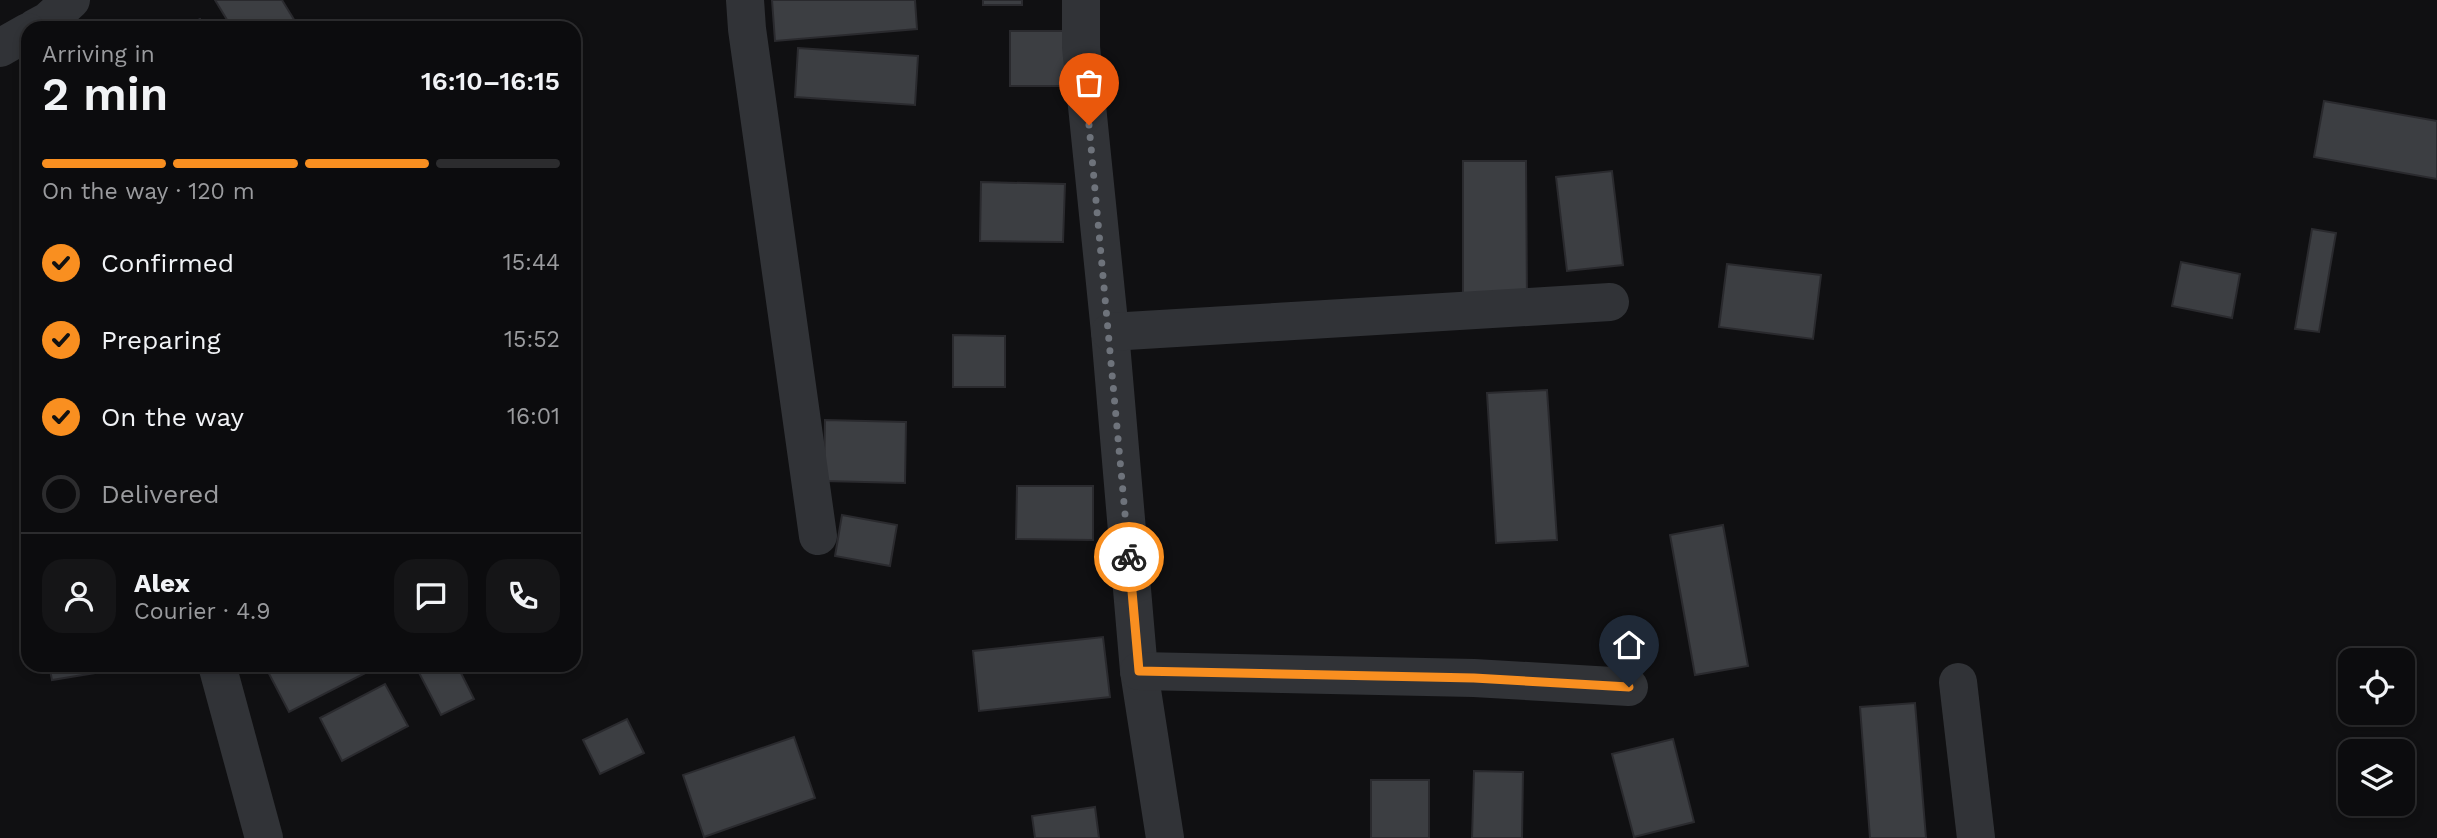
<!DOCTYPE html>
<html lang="en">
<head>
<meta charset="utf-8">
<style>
	:root { --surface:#0c0c0e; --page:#151517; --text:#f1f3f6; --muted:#9a9b9e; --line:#2c2c2e; --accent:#f98f20 }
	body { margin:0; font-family:"Work Sans",sans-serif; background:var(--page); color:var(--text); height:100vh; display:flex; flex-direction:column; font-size:26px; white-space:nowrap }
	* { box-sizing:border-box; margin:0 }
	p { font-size:23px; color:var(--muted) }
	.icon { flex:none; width:38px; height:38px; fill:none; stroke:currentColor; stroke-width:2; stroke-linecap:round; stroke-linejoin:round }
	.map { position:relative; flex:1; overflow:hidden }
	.side { position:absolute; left:21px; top:21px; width:560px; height:651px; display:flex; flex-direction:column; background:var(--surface); border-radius:21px; box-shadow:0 4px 10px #0003,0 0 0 2px var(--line) }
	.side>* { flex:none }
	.buttons { position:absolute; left:2338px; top:648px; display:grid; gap:14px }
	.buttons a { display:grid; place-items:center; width:77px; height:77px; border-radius:14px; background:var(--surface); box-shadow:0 4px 10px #0003,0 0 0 2px var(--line); font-size:35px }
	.pin { position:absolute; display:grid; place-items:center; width:60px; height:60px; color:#fff; margin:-72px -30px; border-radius:50% 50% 50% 0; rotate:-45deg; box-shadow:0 0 7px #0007 }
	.pin .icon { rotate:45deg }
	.courier { position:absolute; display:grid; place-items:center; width:70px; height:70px; margin:-35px; border:5px solid #f98f20; border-radius:50%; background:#fff; color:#222; box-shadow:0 2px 9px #0007 }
	.summary em { font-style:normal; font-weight:600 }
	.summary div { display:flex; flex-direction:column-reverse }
	.summary { display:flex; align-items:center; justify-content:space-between; height:119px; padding:0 21px }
	h1 { font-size:46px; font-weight:600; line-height:52px }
	.bar { display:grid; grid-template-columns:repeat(4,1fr); gap:10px 7px; align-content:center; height:84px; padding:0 21px }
	.bar i { height:9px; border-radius:5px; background:var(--line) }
	.bar .on { background:var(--accent) }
	.bar p { grid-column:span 4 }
	.line { display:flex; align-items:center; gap:18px; padding:0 21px; border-top:2px solid var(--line) }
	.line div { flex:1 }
	.round { display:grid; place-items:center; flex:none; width:74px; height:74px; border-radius:21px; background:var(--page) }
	ol { padding:0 21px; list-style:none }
	li { display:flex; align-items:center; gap:21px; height:77px }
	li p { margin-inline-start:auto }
	li .icon { padding:7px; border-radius:50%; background:var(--accent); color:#111; stroke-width:4 }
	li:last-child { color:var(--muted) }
	li i { width:38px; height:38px; border:4px solid var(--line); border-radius:50% }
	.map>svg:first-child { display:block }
</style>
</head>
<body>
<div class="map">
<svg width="2437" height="838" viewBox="0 0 2437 838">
	<rect width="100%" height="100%" fill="#101012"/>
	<!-- building -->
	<g fill="#3c3e42" stroke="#2a2a2e" stroke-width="2">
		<path d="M215 0H282L298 26 294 28H232Z"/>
		<path d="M772 0H915L917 29 775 41Z"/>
		<rect x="983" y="0" width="39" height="5"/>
		<path d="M200 19 205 28H182Z"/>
		<path d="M1010 31H1069L1070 86H1010Z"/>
		<path d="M798 48 918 56 915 105 795 97Z"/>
		<path d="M2324 101 2437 121V179L2314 157Z"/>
		<path d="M1463 161H1526L1527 305H1463Z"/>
		<path d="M1612 171 1623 265 1567 271 1556 177Z"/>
		<path d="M981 182 1065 184 1063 242 980 241Z"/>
		<path d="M2312 229 2336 233 2319 332 2295 329Z"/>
		<path d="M2181 262 2240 274 2232 318 2172 306Z"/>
		<path d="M1727 264 1821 275 1813 339 1719 327Z"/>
		<path d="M953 335 1005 336V387H953Z"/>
		<path d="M1547 390 1557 540 1496 543 1487 393Z"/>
		<path d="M825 420 906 422 905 483 824 481Z"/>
		<path d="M1017 486H1093V540L1016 539Z"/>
		<path d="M842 515 897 525 890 566 835 556Z"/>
		<path d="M1723 525 1748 666 1695 675 1670 535Z"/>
		<path d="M1103 637 1110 697 979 711 973 651Z"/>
		<path d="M49 665H144L52 680Z"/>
		<path d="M267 665H381L289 712 265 666Z"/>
		<path d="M415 665H457L474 699 441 715Z"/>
		<path d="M385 684 408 726 342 761 320 718Z"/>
		<path d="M1915 703 1926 838H1870L1860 707Z"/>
		<path d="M627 719 644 753 600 774 583 740Z"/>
		<path d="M794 737 815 798 704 837 683 775Z"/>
		<path d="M1673 739 1694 822 1634 837 1612 754Z"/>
		<path d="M1474 771 1523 772 1522 838H1472Z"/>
		<rect x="1371" y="780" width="58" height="58"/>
		<path d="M1095 807 1099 838H1035L1032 816Z"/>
	</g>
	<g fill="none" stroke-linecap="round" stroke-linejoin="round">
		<!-- street -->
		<g stroke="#313337" stroke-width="38">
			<path d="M745 0 747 29 818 536"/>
			<path d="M1081 0V47L1110 332 1139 671 1165 838"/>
			<path d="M35 28 48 21 71 0"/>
			<path d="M0 48 28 32"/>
			<path d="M1110 332 1610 302"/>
			<path d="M217 665 264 838"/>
			<path d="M1139 671 1474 678 1629 687"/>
			<path d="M1958 682 1976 838"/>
		</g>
	</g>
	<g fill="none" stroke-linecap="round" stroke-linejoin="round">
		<!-- done -->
		<path stroke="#6e737b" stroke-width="7" stroke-dasharray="0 12.6" d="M1089 125 1129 557"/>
		<!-- route -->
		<path stroke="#f98f20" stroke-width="9" d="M1129 557 1139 671 1474 678 1629 687"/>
	</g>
</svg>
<div class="buttons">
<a><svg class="icon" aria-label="locate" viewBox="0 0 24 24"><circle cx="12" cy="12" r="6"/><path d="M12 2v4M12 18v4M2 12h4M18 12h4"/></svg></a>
<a><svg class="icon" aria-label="layers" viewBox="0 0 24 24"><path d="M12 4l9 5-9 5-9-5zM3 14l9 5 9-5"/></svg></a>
</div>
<div class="pin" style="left:1089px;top:125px;background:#ea580c"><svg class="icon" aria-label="bag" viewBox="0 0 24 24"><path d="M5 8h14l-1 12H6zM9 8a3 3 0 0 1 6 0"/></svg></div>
<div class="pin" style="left:1629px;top:687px;background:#1f2937"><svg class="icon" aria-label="home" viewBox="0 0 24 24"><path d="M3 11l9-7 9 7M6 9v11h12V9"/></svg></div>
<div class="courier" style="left:1129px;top:557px"><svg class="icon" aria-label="bike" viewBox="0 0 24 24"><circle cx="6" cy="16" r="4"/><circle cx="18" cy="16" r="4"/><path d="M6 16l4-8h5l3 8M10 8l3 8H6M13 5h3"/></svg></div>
<section class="side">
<div class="summary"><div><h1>2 min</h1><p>Arriving in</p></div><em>16:10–16:15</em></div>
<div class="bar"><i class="on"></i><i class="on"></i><i class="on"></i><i></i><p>On the way · 120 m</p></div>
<ol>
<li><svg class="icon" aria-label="check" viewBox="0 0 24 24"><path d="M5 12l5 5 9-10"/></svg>Confirmed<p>15:44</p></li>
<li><svg class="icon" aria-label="check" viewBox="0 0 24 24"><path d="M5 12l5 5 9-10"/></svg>Preparing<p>15:52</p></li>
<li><svg class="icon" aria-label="check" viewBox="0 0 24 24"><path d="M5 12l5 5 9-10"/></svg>On the way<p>16:01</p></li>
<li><i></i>Delivered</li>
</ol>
<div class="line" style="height:126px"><a class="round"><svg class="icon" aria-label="person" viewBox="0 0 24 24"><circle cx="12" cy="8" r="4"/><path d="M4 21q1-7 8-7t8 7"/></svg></a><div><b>Alex</b><p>Courier · 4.9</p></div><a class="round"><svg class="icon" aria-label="chat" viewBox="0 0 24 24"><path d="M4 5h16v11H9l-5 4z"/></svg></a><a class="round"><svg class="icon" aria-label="phone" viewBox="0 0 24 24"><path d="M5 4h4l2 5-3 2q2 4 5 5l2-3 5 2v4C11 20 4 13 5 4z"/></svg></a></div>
</section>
</div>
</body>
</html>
